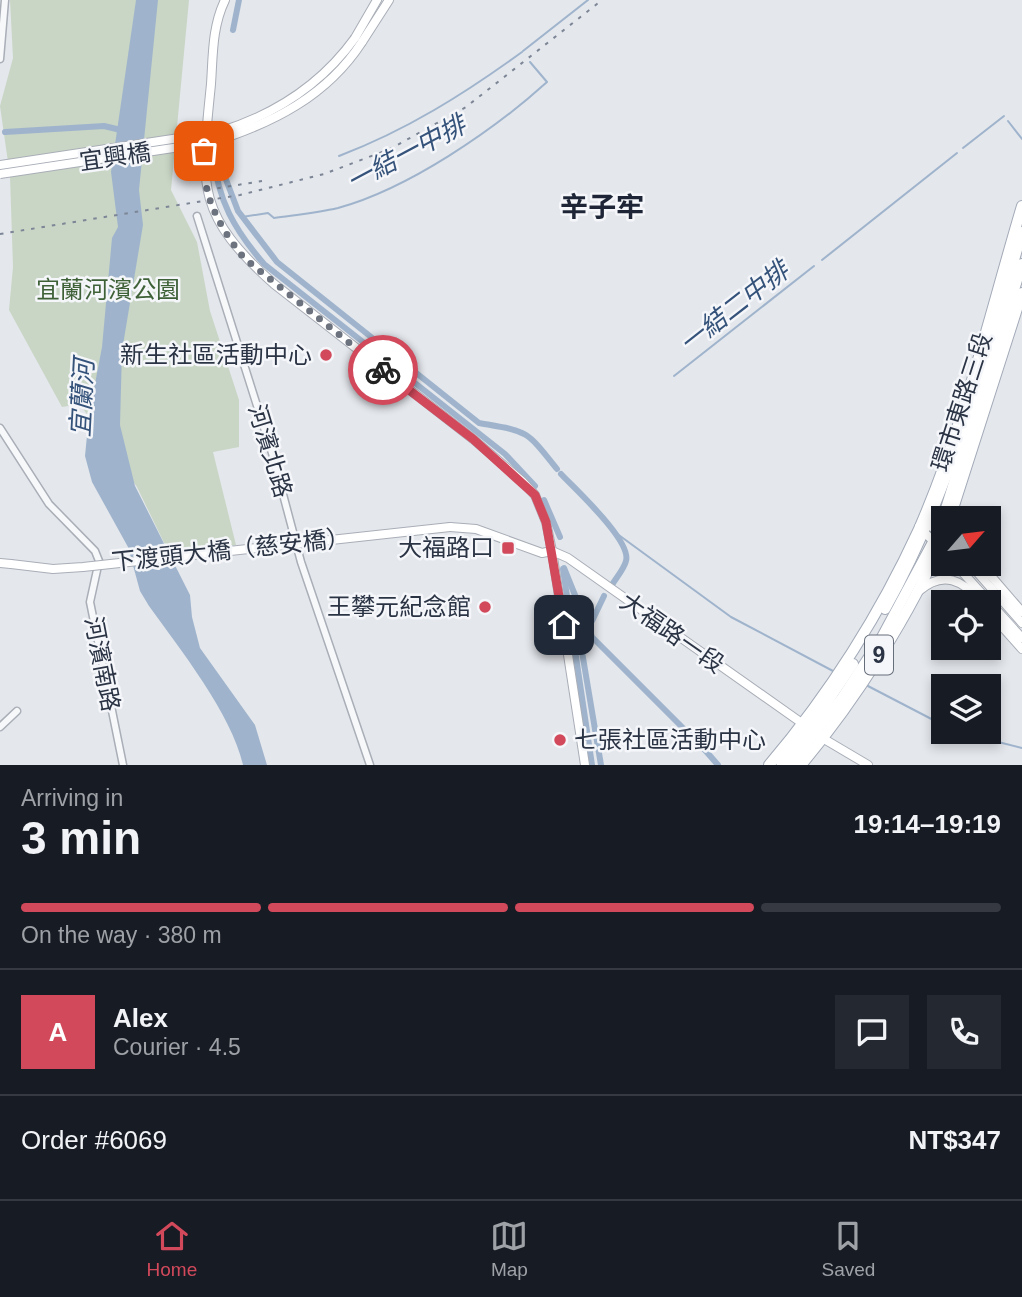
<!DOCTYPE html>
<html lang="en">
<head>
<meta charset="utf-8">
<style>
	:root { --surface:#171b24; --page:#242831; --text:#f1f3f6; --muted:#9ea1a6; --line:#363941; --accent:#d1495b }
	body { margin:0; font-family:Arial,"Noto Sans TC",sans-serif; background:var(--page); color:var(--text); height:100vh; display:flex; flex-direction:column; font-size:26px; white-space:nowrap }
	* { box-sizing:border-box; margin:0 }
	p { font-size:23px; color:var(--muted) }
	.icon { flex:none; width:38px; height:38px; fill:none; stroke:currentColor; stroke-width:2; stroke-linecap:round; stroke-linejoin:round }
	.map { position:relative; height:765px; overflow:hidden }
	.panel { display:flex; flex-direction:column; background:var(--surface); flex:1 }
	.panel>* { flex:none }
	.needle { width:46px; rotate:62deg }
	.fabs { position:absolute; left:931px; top:506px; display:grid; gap:14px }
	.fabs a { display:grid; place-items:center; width:70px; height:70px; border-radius:0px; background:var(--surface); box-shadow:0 4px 10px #0003; font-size:35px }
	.pin { position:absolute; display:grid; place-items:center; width:60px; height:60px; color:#fff; margin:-30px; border-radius:14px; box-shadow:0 4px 10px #0006 }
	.courier { position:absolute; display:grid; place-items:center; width:70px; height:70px; margin:-35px; border:5px solid #d1495b; border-radius:50%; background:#fff; color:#222; box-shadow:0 2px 9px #0007 }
	.headline em { font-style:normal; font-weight:800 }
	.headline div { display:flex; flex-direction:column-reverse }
	.headline { display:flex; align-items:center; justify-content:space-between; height:119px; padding:0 21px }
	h1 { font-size:46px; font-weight:800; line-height:52px }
	.bar { display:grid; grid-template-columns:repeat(4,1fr); gap:10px 7px; align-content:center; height:84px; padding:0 21px }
	.bar i { height:9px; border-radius:5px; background:var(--line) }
	.bar .current { background:var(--accent) }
	.bar p { grid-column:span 4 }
	.line { display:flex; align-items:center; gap:18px; padding:0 21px; border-top:2px solid var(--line) }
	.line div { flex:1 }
	.round { display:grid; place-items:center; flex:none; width:74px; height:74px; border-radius:0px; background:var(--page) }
	.tab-bar { display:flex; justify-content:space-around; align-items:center; height:98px; border-top:2px solid var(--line); background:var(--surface); font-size:19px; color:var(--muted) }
	.tab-bar a { display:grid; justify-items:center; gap:4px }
	.tab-bar .current { color:var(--accent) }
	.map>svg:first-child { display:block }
</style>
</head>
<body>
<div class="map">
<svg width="1022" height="765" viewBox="0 0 1022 765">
	<rect width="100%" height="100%" fill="#e4e7ec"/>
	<!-- green -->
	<path fill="#c9d6c5" d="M10 0H189L171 190 197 242 210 311 239 400V447L213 452 236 545 170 555 137 487 80 404 62 407 9 310 13 267 10 176 0 106 13 58Z"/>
	<!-- water -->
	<path fill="#9fb4cc" d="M136 0H158L139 190 143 225 122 351 120 425 135 486 190 595 192 617 200 648 255 725 267 765H243C232 715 180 649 149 606L140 591 128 547 92 482 85 456 89 415 102 347 112 238 118 227 111 172Z"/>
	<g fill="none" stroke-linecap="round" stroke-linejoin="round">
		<!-- stream -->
		<g stroke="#9fb4cc" stroke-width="2">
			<path d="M523 51 588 0"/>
			<path d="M1008 121 1022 139"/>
			<path d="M963 148 1004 116"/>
			<path d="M339 156C407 130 464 94 522 52"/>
			<path d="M242 217 268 213 274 218C295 215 317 213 338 208 408 189 494 130 547 82L530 62"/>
			<path d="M822 260 957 153"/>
			<path d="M674 376 814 266"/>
			<path d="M616 533 731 617 833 671"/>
			<path d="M866 685 943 725"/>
			<path d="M959 732 1022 748"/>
		</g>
		<!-- canal -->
		<g stroke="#9fb4cc" stroke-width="6">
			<path d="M233 30 239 0"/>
			<path d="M5 132 104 126 125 131"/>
			<path d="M223 149 222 169 238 211 277 262 479 423C529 432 525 429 557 469"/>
			<path d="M213 154C218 201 234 229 264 264L505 454 535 486"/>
			<path d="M561 474C575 489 632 541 626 561 624 569 616 578 612 585"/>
			<path d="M544 500 560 537"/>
			<path d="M564 568 592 637 697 742"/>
			<path d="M563 569 592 765"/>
			<path d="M592 621 604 596"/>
			<path d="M584 637 581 646 601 765"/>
			<path d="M704 749 718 765"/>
		</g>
		<!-- street casing -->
		<g stroke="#a9aeb7" stroke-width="9">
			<g id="street">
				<path d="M0 59 5 0"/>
				<path d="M197 216 272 453 301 562 370 765"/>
				<path d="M0 428 49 504 95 551 99 561 90 602 123 765"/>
				<path d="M0 727 17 711"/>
			</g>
		</g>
		<!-- secondary casing -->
		<g stroke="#a9aeb7" stroke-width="10">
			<g id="secondary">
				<path d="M225 0C212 27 213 55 211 84 201 184 194 213 274 284L473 439 522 481 535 495 546 522 552 551 585 765"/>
				<path d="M355 38 377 0"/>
				<path d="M362 42 389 0"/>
				<path d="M450 527 476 529 542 553 552 551"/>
				<path d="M942 534 929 525 919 527 943 551"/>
				<path d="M552 551 568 558 806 726"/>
				<path d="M0 563 11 564"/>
				<path d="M955 564 1022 638"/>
				<path d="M970 564 1022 623"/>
				<path d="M979 571 991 576 1022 612"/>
				<path d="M919 591C943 570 963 580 981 602"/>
				<path d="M989 612 1022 649"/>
				<path d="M819 736 868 765"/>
			</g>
		</g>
		<!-- primary casing -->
		<g stroke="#a3abb8" stroke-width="12">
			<g id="primary">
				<path d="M950 518 1022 293"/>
				<path d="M885 609C951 492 985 361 1022 232"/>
				<path d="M781 762 809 729 853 664"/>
				<path d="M769 765C830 693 880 614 919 529 964 426 990 313 1022 206"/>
				<path d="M790 765 842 698 881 639 939 531 1022 264"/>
				<path d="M801 765C853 704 913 611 943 537"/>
			</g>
		</g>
		<!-- street -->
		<use href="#street" stroke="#f7f8fa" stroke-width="6"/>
		<!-- secondary -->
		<use href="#secondary" stroke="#fff" stroke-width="8"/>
		<!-- primary -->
		<use href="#primary" stroke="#fff" stroke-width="10"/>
		<!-- rail -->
		<g stroke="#7d8696" stroke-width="2" stroke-dasharray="3.5 7" stroke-linecap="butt">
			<path d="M207 190 262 181"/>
			<path d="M0 234 240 195 324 174 390 149 466 107 602 0"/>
		</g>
		<!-- secondary-bridge casing -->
		<g stroke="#a9aeb7" stroke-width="10" stroke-linecap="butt">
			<g id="secondary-bridge">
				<path d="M0 165 219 132C274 115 321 85 355 38"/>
				<path d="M0 174 213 142C273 123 327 96 362 42"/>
				<path d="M11 564 53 569 83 567 450 527"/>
			</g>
		</g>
		<!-- secondary-bridge -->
		<use href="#secondary-bridge" stroke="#fff" stroke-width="8"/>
	</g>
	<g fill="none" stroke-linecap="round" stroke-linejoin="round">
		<!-- done -->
		<path stroke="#6c737f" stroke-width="7" stroke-dasharray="0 12.6" d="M204 151C200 192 219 227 244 258L383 370"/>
		<!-- route -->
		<path stroke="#d1495b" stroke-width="9" d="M383 370 473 439 535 495 546 522 564 625"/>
	</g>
	<!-- markers -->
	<g fill="#d1495b" stroke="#f4f6f9" stroke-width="2.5">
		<circle cx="326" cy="355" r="7"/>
		<rect x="501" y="541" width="14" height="14" rx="3.5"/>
		<circle cx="485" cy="607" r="7"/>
		<circle cx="560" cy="740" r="7"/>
	</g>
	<g text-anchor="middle" stroke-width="5" stroke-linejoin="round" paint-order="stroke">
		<!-- shield labels -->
		<rect fill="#f4f6f9" stroke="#676e7b" stroke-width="2" x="865" y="635.5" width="28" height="39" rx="5"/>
		<g font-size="23" font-weight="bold" fill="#2b3445">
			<text x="879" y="663">9</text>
		</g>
		<!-- street labels -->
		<g font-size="24" fill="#2b3445" stroke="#f4f6f9">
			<text transform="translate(115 157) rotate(-8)" y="8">宜興橋</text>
			<text transform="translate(962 402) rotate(-72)" y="8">環市東路三段</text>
			<text transform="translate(270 451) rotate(73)" y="8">河濱北路</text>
			<text transform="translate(231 550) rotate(-6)" y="8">下渡頭大橋（慈安橋）</text>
			<text transform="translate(672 633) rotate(35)" y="8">大福路一段</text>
			<text transform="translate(102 664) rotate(79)" y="8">河濱南路</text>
		</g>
		<!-- park labels -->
		<g font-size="24" fill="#3f6138" stroke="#f4f6f9">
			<text x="108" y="298">宜蘭河濱公園</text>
		</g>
		<!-- poi labels -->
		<g font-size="24" fill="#2b3445" stroke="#f4f6f9" text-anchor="end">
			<text x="312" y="363">新生社區活動中心</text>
			<text x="494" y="556">大福路口</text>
			<text x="471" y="615">王攀元紀念館</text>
			<text x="574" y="748" text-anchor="start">七張社區活動中心</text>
		</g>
		<!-- water labels -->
		<g font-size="26" font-style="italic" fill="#34527a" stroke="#f4f6f9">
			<text transform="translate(406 153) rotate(-28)" y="9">一結一中排</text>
			<text transform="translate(734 307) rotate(-38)" y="9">一結二中排</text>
			<text transform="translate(82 398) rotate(-87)" y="9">宜蘭河</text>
		</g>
		<!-- quarter labels -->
		<g font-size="28" font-weight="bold" fill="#1d2536" stroke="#f4f6f9">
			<text x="602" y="217">辛子牢</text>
		</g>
	</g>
</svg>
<div class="fabs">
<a><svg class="needle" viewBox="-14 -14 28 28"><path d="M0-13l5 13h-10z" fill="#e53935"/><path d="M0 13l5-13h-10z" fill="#9ea1a6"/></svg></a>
<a><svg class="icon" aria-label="locate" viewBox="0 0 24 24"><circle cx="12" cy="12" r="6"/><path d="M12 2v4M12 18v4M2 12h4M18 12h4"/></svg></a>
<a><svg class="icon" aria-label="layers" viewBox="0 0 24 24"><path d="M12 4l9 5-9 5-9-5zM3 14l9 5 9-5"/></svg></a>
</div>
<div class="pin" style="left:204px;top:151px;background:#ea580c"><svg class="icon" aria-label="bag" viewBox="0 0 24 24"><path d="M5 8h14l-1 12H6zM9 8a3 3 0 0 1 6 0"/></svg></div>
<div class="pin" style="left:564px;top:625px;background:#1f2937"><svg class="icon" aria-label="home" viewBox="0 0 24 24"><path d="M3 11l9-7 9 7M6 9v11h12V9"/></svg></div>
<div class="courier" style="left:383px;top:370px"><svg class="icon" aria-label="bike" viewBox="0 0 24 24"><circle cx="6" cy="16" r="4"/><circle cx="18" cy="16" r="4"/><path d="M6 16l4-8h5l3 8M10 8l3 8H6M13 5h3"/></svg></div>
</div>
<section class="panel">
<div class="headline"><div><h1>3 min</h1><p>Arriving in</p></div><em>19:14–19:19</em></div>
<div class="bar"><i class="current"></i><i class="current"></i><i class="current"></i><i></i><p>On the way · 380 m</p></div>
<div class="line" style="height:126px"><b class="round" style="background:var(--accent);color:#fff">A</b><div><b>Alex</b><p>Courier · 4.5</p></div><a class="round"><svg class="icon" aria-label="chat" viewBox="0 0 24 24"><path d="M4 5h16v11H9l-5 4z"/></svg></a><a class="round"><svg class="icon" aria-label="phone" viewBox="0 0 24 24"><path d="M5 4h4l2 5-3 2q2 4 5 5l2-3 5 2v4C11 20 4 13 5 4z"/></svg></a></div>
<div class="line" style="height:91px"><div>Order #6069</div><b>NT$347</b></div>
</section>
<nav class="tab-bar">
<a class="current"><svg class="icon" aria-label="home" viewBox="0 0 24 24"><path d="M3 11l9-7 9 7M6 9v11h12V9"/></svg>Home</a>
<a><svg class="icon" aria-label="map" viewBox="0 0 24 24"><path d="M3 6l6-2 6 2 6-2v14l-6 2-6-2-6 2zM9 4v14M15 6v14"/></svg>Map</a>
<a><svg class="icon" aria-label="saved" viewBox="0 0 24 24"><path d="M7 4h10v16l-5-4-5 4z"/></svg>Saved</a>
</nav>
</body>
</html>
